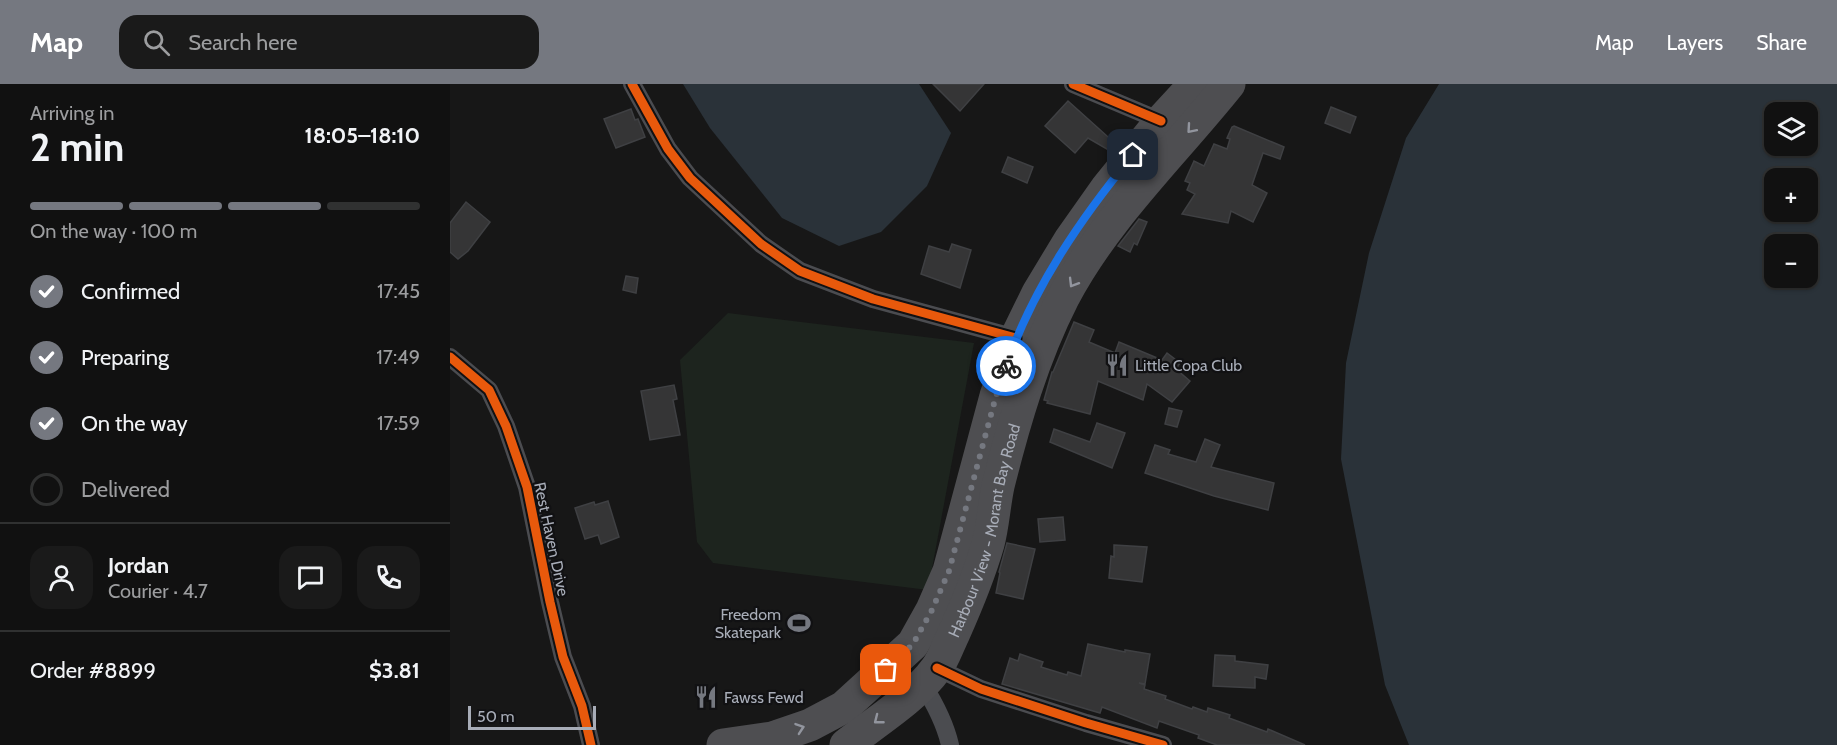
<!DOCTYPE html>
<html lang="en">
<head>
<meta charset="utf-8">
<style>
	:root { --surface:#111; --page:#1a1a1a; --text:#f1f3f6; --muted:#9c9d9f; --line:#303131; --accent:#757880 }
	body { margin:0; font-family:Cabin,sans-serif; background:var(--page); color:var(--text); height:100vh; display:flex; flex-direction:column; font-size:22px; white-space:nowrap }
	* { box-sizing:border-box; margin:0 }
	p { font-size:20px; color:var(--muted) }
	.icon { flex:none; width:33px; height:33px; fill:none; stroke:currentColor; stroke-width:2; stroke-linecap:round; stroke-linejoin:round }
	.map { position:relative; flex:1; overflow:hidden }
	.drawer { display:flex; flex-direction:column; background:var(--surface); width:450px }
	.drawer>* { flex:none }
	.controls { position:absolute; left:1314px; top:18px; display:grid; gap:12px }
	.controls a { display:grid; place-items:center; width:54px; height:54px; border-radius:12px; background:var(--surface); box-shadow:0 2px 4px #0004,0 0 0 2px var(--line); font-size:30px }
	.scale { position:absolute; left:18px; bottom:15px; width:128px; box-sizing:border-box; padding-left:6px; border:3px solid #a8adb8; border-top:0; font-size:16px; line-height:21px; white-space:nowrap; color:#a8adb8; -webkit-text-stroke:4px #111113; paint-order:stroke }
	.pin { position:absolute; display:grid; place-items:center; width:51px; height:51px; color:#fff; margin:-26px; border-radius:12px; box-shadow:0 3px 9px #0006 }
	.courier { position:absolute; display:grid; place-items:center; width:60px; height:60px; margin:-30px; border:4px solid #1a73e8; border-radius:50%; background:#fff; color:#222; box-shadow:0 2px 8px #0007 }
	.headline em { font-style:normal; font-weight:700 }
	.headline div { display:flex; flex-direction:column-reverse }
	.headline { display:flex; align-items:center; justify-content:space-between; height:102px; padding:0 30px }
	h1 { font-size:39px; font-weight:700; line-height:45px }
	.bar { display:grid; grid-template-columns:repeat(4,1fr); gap:9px 6px; align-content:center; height:72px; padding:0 30px }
	.bar i { height:8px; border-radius:4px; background:var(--line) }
	.bar .current { background:var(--accent) }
	.bar p { grid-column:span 4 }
	.line { display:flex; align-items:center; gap:15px; padding:0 30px; border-top:2px solid var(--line) }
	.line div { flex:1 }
	.round { display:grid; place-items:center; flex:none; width:63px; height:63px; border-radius:18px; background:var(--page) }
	ol { padding:0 30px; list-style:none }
	li { display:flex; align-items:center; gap:18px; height:66px }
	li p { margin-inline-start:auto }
	li .icon { padding:6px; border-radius:50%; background:var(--accent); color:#fff; stroke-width:4 }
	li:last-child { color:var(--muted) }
	li i { width:33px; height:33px; border:3px solid var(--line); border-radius:50% }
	header { display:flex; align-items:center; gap:36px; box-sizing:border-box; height:84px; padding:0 30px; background:var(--accent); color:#fff }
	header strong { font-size:28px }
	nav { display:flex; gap:33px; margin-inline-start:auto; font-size:21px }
	.search { width:420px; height:54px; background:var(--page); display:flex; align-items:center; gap:15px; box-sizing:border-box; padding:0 21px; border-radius:18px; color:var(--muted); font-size:22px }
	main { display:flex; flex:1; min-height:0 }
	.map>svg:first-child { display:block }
</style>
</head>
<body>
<header>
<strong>Map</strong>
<div class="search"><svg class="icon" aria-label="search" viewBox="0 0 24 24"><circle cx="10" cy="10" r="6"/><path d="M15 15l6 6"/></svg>Search here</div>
<nav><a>Map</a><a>Layers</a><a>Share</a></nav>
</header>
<main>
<section class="drawer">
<div class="headline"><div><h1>2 min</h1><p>Arriving in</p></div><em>18:05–18:10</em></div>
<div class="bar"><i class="current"></i><i class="current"></i><i class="current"></i><i></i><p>On the way · 100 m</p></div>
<ol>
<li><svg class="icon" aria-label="check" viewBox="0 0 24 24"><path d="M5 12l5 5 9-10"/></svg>Confirmed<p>17:45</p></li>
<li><svg class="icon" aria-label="check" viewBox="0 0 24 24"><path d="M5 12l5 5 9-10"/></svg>Preparing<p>17:49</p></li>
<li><svg class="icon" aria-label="check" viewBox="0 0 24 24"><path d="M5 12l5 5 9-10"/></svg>On the way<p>17:59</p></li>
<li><i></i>Delivered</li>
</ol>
<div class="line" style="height:108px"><a class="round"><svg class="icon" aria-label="person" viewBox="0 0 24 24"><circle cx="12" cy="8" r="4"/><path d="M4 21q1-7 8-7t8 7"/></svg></a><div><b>Jordan</b><p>Courier · 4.7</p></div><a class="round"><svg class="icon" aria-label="chat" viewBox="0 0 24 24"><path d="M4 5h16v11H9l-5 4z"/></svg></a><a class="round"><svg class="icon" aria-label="phone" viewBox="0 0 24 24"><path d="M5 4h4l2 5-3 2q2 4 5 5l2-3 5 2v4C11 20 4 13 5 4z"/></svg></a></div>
<div class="line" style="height:78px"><div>Order #8899</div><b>$3.81</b></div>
</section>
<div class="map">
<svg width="1387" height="661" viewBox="0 0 1387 661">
	<rect width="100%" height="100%" fill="#171717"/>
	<!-- green -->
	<path fill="#1d241e" d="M278 229 524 259 478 506 263 479 247 458 230 276Z"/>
	<!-- water -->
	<g fill="#2a3239" fill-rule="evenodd">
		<path d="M233 0H469L501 49 477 102 431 148 389 162 332 134 260 44Z"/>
		<path d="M989 0H1387V661H959L935 601 891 375 896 279 919 169 956 54ZM1324 28H1358V62H1324ZM1324 94H1358V128H1324ZM1324 160H1358V194H1324Z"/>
	</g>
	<!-- building -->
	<g fill="#353536" stroke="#3f4043" stroke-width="1.5">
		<path d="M483 0H534L510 27Z"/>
		<path d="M618 17 667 61 662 68 638 54 625 69 595 42Z"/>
		<path d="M881 23 906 33 900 49 875 39Z"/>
		<path d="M181 25 185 36 188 35 195 53 166 64 154 35Z"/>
		<path d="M784 42 834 63 830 75 813 69 802 101 817 109 803 138 781 127 778 139 732 130 745 110 737 106 740 99 735 97 744 77 754 82 764 60 777 65 780 55 777 54 782 43Z"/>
		<path d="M558 73 583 83 577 99 552 88Z"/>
		<path d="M16 118 40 138 18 167 8 175 0 168V139Z"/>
		<path d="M689 135 697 138 687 161 684 159 680 168 668 162Z"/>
		<path d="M502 160 521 166 510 204 471 190 479 162 499 168Z"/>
		<path d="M176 192 188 194 186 209 173 206Z"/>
		<path d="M624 238 644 246 639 258 665 269 669 258 712 276 717 269 730 279 726 285 740 297 722 318 697 300 693 316 648 297 640 330 597 319 598 317 594 316 602 288H603Z"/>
		<path d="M224 301 227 315 223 316 230 351 200 356 191 307Z"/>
		<path d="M719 324 732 327 727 343 715 340Z"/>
		<path d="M647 339 675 349 662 384 600 358 604 345 640 358Z"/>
		<path d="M755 355 770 361 761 383 824 399 818 426 764 412 695 389 705 361 720 366 718 370 746 378Z"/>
		<path d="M158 417 169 453 151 460 148 451 135 455 125 424 144 418 145 421Z"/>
		<path d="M613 433 615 456 590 458 588 435Z"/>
		<path d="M557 459 585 465 573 515 546 509 550 489 549 488Z"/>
		<path d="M664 461 697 463 692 498 659 494 661 472 664 473Z"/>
		<path d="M638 560 675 568V566L700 570 695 600 689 599 695 601 694 605 716 612 715 615 742 625 743 623 757 628 758 624 780 631 779 634 817 648 818 645 855 661H767L748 654 749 651 709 637 707 644 652 623 650 629 552 600 560 574 568 577 570 570 593 578 591 583 617 591 618 588 631 592Z"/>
		<path d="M765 571 785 572V577L818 581 816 595 805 593V604L763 602Z"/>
	</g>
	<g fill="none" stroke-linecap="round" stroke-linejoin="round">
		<!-- street -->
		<g stroke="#4b4c50" stroke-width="18">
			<path d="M182 0 218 65 240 94 311 160 350 187 423 215 566 254"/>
			<path d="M623 0 711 37"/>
			<path d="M0 273 39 306 56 342 77 403 100 518 113 573 132 622 141 661"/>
			<path d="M487 584 531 605 636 639 713 661"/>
			<path d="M473 601C485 620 495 639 500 661"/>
		</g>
		<!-- highway -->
		<g stroke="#4e4e51" stroke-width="33">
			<path d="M273 661 322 654 360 641 394 623 463 560 482 526 499 487 546 312 566 254 588 209 620 156 656 105 711 37 745 0"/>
			<path id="s1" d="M396 661C423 640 467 612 486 585 494 575 498 561 504 549 517 520 529 491 538 460 543 441 544 421 548 402 564 338 583 273 613 214 655 134 723 70 779 0"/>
		</g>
		<!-- cycleway casing -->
		<g stroke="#111113" stroke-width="13">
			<g id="cycleway">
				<path d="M182 0 218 65 240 94 311 160 350 187 423 215 566 254"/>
				<path d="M623 0 711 37"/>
				<path d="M0 273 39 306 56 342 77 403 100 518 113 573 132 622 141 661"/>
				<path d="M487 584 531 605 636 639 713 661"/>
			</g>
		</g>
		<!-- cycleway -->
		<use href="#cycleway" stroke="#e8590c" stroke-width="9"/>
	</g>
	<!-- one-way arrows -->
	<defs><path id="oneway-chevron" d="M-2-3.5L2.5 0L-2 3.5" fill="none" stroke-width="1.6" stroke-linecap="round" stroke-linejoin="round" transform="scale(1.5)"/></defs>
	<g stroke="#92959e">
		<use href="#oneway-chevron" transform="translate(741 45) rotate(131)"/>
		<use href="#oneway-chevron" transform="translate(623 199) rotate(121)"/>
		<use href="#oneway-chevron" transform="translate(428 636) rotate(142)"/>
		<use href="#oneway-chevron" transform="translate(350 644) rotate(-19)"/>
	</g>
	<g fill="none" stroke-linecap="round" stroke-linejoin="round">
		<!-- done -->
		<path stroke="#757880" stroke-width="6" stroke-dasharray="0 10.8" d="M436 586 463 560 482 526 499 487 546 312 556 282"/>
		<!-- route -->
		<path stroke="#1a73e8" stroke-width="8" d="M556 282C583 204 631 134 683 71"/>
	</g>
	<!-- icons -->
	<defs>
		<g id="restaurant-bare" transform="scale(1.8)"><path d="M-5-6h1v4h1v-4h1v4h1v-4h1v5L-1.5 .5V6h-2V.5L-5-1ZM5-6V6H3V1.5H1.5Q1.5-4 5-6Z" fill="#757880" stroke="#111113" stroke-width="2.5" paint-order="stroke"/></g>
		<g id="stadium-bare" transform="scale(1.8)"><path d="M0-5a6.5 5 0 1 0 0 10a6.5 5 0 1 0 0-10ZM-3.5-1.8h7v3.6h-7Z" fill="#757880" stroke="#111113" stroke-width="2.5" paint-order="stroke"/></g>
	</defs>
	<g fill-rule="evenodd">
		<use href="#restaurant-bare" x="667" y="281"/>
		<use href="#stadium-bare" x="349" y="539"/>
		<use href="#restaurant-bare" x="256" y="613"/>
	</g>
	<g text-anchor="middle" stroke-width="4.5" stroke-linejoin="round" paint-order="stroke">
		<!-- poi labels -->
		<g font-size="16" fill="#a8adb8" stroke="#111113" text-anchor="start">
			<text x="685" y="287">Little Copa Club</text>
			<text x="331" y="536" text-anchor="end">Freedom<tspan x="331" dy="18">Skatepark</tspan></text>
			<text x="274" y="619">Fawss Fewd</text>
		</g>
		<!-- street labels -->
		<g font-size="16" fill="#a8adb8" stroke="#111113">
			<text dy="6" stroke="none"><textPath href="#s1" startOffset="266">Harbour View - Morant Bay Road</textPath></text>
			<text transform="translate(102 455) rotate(78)" y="6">Rest Haven Drive</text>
		</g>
	</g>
</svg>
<div class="controls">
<a><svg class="icon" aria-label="layers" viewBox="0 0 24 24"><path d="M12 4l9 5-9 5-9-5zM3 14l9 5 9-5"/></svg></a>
<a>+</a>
<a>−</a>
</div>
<div class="scale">50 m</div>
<div class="pin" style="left:436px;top:586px;background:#ea580c"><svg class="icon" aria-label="bag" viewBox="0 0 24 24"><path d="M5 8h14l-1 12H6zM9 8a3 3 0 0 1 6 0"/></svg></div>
<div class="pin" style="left:683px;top:71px;background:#1f2937"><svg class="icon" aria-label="home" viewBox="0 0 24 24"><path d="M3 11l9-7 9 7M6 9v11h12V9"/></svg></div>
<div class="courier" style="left:556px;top:282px"><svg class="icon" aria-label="bike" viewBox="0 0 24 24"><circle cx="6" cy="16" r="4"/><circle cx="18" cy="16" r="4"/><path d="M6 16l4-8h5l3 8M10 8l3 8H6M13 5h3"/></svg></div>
</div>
</main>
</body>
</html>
